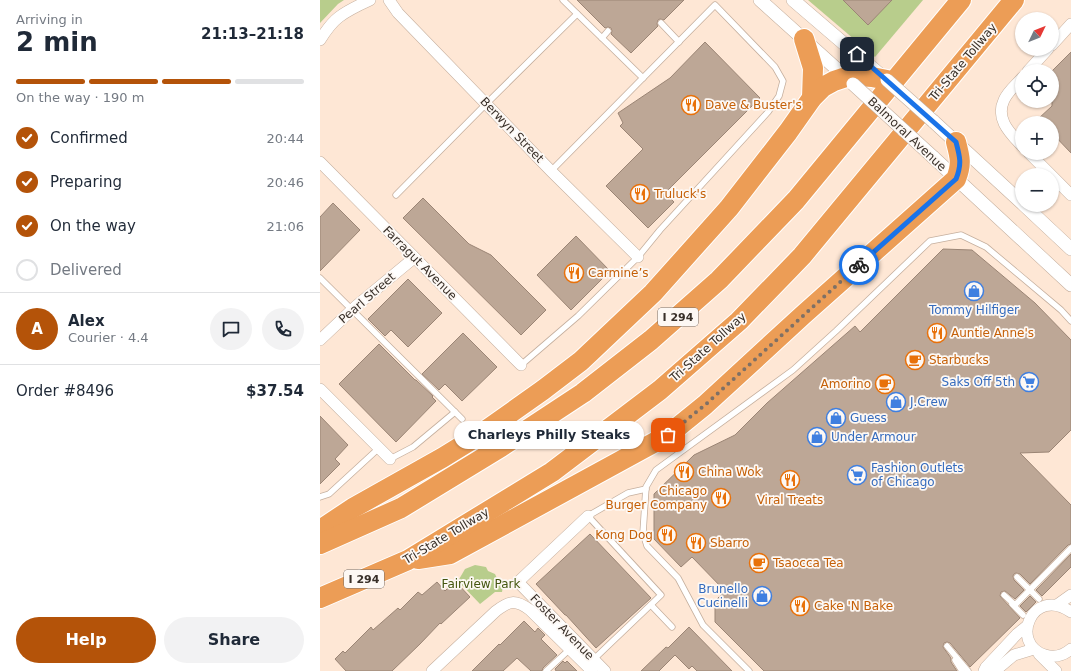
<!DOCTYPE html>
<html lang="en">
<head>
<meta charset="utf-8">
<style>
	:root { --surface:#fff; --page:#f2f2f3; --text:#1f2937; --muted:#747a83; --line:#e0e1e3; --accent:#b45309 }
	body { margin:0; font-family:"DejaVu Sans",sans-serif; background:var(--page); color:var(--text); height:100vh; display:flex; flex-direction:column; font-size:15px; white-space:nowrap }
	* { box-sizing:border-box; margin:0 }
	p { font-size:13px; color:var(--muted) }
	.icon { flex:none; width:22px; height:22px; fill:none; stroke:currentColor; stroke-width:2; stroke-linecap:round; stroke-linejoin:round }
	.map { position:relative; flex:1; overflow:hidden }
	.panel { display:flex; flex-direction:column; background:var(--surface); width:320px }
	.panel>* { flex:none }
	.needle { width:26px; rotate:47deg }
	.fabs { position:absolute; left:695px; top:12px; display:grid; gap:8px }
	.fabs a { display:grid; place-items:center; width:44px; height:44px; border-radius:50%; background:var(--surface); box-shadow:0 1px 3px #0004; font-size:20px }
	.pin { position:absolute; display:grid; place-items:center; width:34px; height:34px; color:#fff; margin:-17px; border-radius:8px; box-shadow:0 2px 6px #0006 }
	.courier { position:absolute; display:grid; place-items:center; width:40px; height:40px; margin:-20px; border:3px solid #1a73e8; border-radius:50%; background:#fff; color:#222; box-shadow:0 1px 5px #0007 }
	.bubble { position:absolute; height:28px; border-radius:14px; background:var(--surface); box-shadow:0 1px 3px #0004; font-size:13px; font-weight:700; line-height:28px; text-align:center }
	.summary em { font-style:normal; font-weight:700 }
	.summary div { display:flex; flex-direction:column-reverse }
	.summary { display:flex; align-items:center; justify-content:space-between; height:68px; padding:0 16px }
	h1 { font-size:26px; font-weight:700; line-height:30px }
	.bar { display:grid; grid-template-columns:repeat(4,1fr); gap:6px 4px; align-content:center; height:48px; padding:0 16px }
	.bar i { height:5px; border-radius:3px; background:var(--line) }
	.bar .selected { background:var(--accent) }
	.bar p { grid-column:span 4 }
	.line { display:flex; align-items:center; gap:10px; padding:0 16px; border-top:1px solid var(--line) }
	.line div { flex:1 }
	.round { display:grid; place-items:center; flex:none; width:42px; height:42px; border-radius:21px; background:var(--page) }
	ol { padding:0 16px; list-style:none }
	li { display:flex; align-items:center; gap:12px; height:44px }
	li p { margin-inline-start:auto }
	li .icon { padding:4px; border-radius:50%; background:var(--accent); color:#fff; stroke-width:4 }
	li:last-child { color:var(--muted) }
	li i { width:22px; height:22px; border:2px solid var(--line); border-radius:50% }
	.action { display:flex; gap:8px; margin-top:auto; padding:8px 16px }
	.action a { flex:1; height:46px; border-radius:24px; background:var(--accent); color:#fff; font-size:16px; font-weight:700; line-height:46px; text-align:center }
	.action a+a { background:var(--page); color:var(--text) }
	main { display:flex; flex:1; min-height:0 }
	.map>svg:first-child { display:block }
</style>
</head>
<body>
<main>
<section class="panel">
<div class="summary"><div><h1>2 min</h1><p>Arriving in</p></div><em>21:13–21:18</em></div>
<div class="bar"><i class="selected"></i><i class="selected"></i><i class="selected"></i><i></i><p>On the way · 190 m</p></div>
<ol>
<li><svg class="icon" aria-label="check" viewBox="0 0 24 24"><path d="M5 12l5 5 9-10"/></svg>Confirmed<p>20:44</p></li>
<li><svg class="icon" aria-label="check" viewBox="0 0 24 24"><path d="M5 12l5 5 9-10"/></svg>Preparing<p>20:46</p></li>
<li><svg class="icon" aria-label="check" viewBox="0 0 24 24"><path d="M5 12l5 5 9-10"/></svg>On the way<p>21:06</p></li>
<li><i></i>Delivered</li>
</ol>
<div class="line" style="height:72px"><b class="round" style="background:var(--accent);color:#fff">A</b><div><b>Alex</b><p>Courier · 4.4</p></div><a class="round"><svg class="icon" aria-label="chat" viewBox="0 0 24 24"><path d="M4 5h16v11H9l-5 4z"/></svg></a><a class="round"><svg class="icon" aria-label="phone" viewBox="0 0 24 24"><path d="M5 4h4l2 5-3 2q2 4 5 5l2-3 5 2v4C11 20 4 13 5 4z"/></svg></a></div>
<div class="line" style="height:52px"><div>Order #8496</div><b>$37.54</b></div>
<div class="action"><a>Help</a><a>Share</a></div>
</section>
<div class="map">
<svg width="751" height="671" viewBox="0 0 751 671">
	<rect width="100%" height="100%" fill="#fee7d5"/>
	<!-- green -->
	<g fill="#b8cd8c">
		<path d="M0 0H24L18 4 0 23Z"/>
		<path d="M488 0H603L555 57Z"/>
		<path d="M155 565 166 567 168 571 175 574 180 585 183 586 182 592H175L160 604 138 581 145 569Z"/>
	</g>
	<!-- building -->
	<g fill="#bda796" stroke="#9b8575">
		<path d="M257 0H364L344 20 340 19 338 20 337 24 338 26 311 53 291 34 292 31 291 28 288 27 285 28Z"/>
		<path d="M523 0H572L548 25Z"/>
		<path d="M385 42 440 98 345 193 354 202 328 228 286 186 323 149 300 126 303 123 298 113 350 78Z"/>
		<path d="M751 52V153L732 133V123H722L718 119 732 106V71Z"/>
		<path d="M103 198 149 244 171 255 226 310 201 335 83 218Z"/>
		<path d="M13 203 40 230 0 271V217Z"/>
		<path d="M256 236 290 271 251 310 217 275Z"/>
		<path d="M623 249 652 250 715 303 751 340V430L729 452 700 453 751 505V544L748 545 710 584 700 574 696 573 694 574 693 576 694 580 704 590 695 599 685 591 681 592 680 596 700 618 650 667 630 643 627 642 624 643 623 647 631 658V662L637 671H444L395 622V601L405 591 372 557 361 567 334 539V494L374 455 415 435 447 403 535 326 540 332Z"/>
		<path d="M88 279 122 313 88 347 71 330 65 336 48 319Z"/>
		<path d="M143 333 177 367 142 401 125 384 119 390 102 374Z"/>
		<path d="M59 344 95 380H96L113 396 112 397 116 401 76 442 19 384Z"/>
		<path d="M0 416 28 445 15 459 20 464 0 484Z"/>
		<path d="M270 534 331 598 276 648 246 615H245L216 584Z"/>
		<path d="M751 554V567L722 596 716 590Z"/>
		<path d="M135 581 150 597 121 624 120 623 100 644 72 671H26L15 659 23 651 25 653 51 627 53 630 78 608 80 610 98 592 102 595 117 582 125 591Z"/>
		<path d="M710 596 716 602 706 612 700 606Z"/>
		<path d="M204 621 215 632 218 628 225 635 221 639 237 655 223 668 222 671H211L197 658 183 671H152L179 644 180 645Z"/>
		<path d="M369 627 412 671H377L372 666 369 669 355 655 339 671H321L346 647 348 648Z"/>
		<path d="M243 661 245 663 247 661 257 671H236L235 669Z"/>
	</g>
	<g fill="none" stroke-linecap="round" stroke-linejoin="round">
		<!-- service casing -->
		<g stroke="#c5af9e" stroke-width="7">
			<g id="service">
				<path d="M243 0 323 78"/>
				<path d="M341 23 359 42"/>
				<path d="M282 38 288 31"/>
				<path d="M76 195 166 104 257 14"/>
				<path d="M0 278 142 419"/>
				<path d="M201 365 258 316 318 257 340 230 448 112 459 96 463 81 455 67 395 5 231 171"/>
				<path d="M70 459 93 447 135 412"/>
				<path d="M0 497 9 494 59 448"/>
				<path d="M697 577 719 599"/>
				<path d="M684 595 695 605 751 548"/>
				<path d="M692 604 703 615"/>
				<path d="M331 605 352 627"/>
				<path d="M627 646 648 671"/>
				<path d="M274 659 341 595 268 516 308 493 326 489"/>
				<path d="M635 660 642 671"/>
				<path d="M226 671 250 649"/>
				<path d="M429 671 383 625 358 578 327 546 323 533 326 487 336 470 473 370 516 331 610 241 641 235 666 247 741 310 751 321"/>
			</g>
		</g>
		<!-- minor casing -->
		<g stroke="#c5af9e" stroke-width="12">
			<g id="minor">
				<path d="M69 0 78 13 231 171 318 257"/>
				<path d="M0 40C5 32 11 23 19 17 28 10 39 5 50 0"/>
				<path d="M732 45 751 24"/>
				<path d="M708 71 728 49"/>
				<path d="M702 78C696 85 688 91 684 100 675 119 690 133 702 146"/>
				<path d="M709 153 731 175"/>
				<path d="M0 162 201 365"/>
				<path d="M732 176 751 195"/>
				<path d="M0 340 36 306 94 258"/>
				<path d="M0 389 70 459"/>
				<path d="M268 516 198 582 285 671"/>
				<path d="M737 605 751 595"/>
				<path d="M751 612C712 585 689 644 725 655 735 658 743 656 751 649"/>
				<path d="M719 654 736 671"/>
				<path d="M112 671 176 611C189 601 195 599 210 610L272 671"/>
				<path d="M664 671 666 667 697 634 707 626"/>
				<path d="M675 671 694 655 714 649"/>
			</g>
		</g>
		<!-- tertiary casing -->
		<g stroke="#c5af9e" stroke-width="14">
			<g id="tertiary">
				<path d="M440 0 530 81"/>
				<path d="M473 0 564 78"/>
				<path d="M613 121 702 203"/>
				<path d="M613 157 751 285"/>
				<path d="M704 205 751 249"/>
			</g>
		</g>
		<!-- motorway casing -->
		<g stroke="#fff" stroke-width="22">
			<g id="motorway">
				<path d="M484 39 493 68 492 98"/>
				<path d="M0 530 33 508 122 458 161 434 223 390 261 361 333 293 409 208 468 132 492 98 503 87 514 81 526 77 539 76 552 77 567 80"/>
				<path d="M0 544 81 508 181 447 263 393 331 340 399 280 476 200 641 0"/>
				<path d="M98 559 130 554 348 435 385 405 483 315 636 179C642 164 640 157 636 142"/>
				<path d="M0 598 88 560 232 472 340 390 419 321 482 256 694 0"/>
			</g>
		</g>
		<!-- service -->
		<use href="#service" stroke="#fff" stroke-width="5.5"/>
		<!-- minor -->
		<use href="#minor" stroke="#fff" stroke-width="11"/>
		<!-- tertiary -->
		<use href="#tertiary" stroke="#fff" stroke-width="13"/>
		<!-- motorway -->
		<use href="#motorway" stroke="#ec9d56" stroke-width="20"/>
		<!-- tertiary-bridge casing -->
		<g stroke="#c5af9e" stroke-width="14" stroke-linecap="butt">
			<g id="tertiary-bridge">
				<path d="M567 80 613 121"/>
				<path d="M533 84 613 157"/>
			</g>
		</g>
		<!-- tertiary-bridge -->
		<use href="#tertiary-bridge" stroke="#fff" stroke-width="13"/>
	</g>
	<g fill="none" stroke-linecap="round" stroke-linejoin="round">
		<!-- done -->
		<path stroke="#7e7065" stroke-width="4" stroke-dasharray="0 7.2" d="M348 435 385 405 539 265"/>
		<!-- route -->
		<path stroke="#1a73e8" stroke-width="5" d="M537 54 636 142C640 157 642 164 636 179L539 265"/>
	</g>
	<!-- icons -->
	<defs>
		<g id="restaurant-ring" transform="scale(1)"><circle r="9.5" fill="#fdf8f4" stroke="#e8710a" stroke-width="1.5"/><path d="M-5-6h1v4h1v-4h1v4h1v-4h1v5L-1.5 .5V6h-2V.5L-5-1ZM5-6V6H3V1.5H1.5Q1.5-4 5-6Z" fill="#e8710a"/></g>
		<g id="shop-ring" transform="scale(1)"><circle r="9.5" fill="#fdf8f4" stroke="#3f7fe0" stroke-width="1.5"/><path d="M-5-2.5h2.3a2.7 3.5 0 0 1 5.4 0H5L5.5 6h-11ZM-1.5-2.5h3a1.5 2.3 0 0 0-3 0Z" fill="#3f7fe0"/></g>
		<g id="cafe-ring" transform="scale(1)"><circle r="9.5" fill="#fdf8f4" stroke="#e8710a" stroke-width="1.5"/><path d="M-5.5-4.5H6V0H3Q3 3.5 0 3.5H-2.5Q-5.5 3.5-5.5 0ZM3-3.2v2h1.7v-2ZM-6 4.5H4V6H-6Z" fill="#e8710a"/></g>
		<g id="supermarket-ring" transform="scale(1)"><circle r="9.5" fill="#fdf8f4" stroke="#3f7fe0" stroke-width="1.5"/><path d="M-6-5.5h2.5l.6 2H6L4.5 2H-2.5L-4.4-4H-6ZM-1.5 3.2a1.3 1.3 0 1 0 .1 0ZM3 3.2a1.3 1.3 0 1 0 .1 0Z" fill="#3f7fe0"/></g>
	</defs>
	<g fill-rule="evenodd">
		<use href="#restaurant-ring" x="371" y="105"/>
		<use href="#restaurant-ring" x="320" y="194"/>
		<use href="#restaurant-ring" x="254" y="273"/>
		<use href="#shop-ring" x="654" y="291"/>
		<use href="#restaurant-ring" x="617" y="333"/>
		<use href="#cafe-ring" x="595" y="360"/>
		<use href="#supermarket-ring" x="709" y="382"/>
		<use href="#cafe-ring" x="565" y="384"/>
		<use href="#shop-ring" x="576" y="402"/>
		<use href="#shop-ring" x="516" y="418"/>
		<use href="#shop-ring" x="497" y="437"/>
		<use href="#restaurant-ring" x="364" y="472"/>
		<use href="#supermarket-ring" x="537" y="475"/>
		<use href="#restaurant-ring" x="470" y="480"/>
		<use href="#restaurant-ring" x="401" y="498"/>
		<use href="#restaurant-ring" x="347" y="535"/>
		<use href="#restaurant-ring" x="376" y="543"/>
		<use href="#cafe-ring" x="439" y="563"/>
		<use href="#shop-ring" x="442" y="596"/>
		<use href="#restaurant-ring" x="480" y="606"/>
	</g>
	<g text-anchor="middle" stroke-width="3.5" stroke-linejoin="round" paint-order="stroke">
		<!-- shield labels -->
		<g fill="#fdf8f4" stroke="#746c66" stroke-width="1">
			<rect x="338" y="308" width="40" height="18" rx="3"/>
			<rect x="24" y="570" width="40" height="18" rx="3"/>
		</g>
		<g font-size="11" font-weight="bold" fill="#393029">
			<text x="358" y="321">I 294</text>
			<text x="44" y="583">I 294</text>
		</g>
		<!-- street labels -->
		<g font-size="12" fill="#393029" stroke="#fdf8f4">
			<text transform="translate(643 62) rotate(-50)" y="4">Tri-State Tollway</text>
			<text transform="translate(192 130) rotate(46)" y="4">Berwyn Street</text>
			<text transform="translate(587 134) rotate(43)" y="4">Balmoral Avenue</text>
			<text transform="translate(100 263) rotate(45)" y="4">Farragut Avenue</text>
			<text transform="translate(47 298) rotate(-41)" y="4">Pearl Street</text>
			<text transform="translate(388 347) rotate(-42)" y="4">Tri-State Tollway</text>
			<text transform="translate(126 536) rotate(-31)" y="4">Tri-State Tollway</text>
			<text transform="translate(242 627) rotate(46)" y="4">Foster Avenue</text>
		</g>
		<!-- food labels -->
		<g font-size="12" fill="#c56008" stroke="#fdf8f4" text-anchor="start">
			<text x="385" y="109">Dave &amp; Buster's</text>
			<text x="334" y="198">Truluck's</text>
			<text x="268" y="277">Carmine’s</text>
			<text x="631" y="337">Auntie Anne's</text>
			<text x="609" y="364">Starbucks</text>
			<text x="551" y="388" text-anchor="end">Amorino</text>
			<text x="378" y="476">China Wok</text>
			<text x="387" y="495" text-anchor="end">Chicago<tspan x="387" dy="14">Burger Company</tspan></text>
			<text x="470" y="504" text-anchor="middle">Viral Treats</text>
			<text x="333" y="539" text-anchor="end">Kong Dog</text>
			<text x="390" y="547">Sbarro</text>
			<text x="453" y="567">Tsaocca Tea</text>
			<text x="494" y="610">Cake 'N Bake</text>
		</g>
		<!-- shop labels -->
		<g font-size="12" fill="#366cbe" stroke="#fdf8f4" text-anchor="start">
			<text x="654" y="314" text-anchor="middle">Tommy Hilfiger</text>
			<text x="695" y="386" text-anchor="end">Saks Off 5th</text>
			<text x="590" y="406">J.Crew</text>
			<text x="530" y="422">Guess</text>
			<text x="511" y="441">Under Armour</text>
			<text x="551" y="472">Fashion Outlets<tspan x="551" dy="14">of Chicago</tspan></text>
			<text x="428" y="593" text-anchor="end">Brunello<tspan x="428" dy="14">Cucinelli</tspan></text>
		</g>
		<!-- park labels -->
		<g font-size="12" fill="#44560f" stroke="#fdf8f4">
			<text x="161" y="588">Fairview Park</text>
		</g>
	</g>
</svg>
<div class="fabs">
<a><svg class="needle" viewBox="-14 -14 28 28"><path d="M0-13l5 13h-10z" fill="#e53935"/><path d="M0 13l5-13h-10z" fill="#747a83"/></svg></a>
<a><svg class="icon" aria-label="locate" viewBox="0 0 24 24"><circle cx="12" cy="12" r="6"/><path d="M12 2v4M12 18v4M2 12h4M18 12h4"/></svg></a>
<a>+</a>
<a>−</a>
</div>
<div class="pin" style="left:348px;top:435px;background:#ea580c"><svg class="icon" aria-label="bag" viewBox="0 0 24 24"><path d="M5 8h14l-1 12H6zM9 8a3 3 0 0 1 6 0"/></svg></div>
<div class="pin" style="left:537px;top:54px;background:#1f2937"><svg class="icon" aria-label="home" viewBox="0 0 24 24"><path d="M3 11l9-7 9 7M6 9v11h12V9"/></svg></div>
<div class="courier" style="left:539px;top:265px"><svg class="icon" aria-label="bike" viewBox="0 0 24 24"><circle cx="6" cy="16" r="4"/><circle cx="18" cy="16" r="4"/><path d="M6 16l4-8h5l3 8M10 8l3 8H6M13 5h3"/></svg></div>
<div class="bubble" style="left:134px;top:421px;width:190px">Charleys Philly Steaks</div>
</div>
</main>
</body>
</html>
